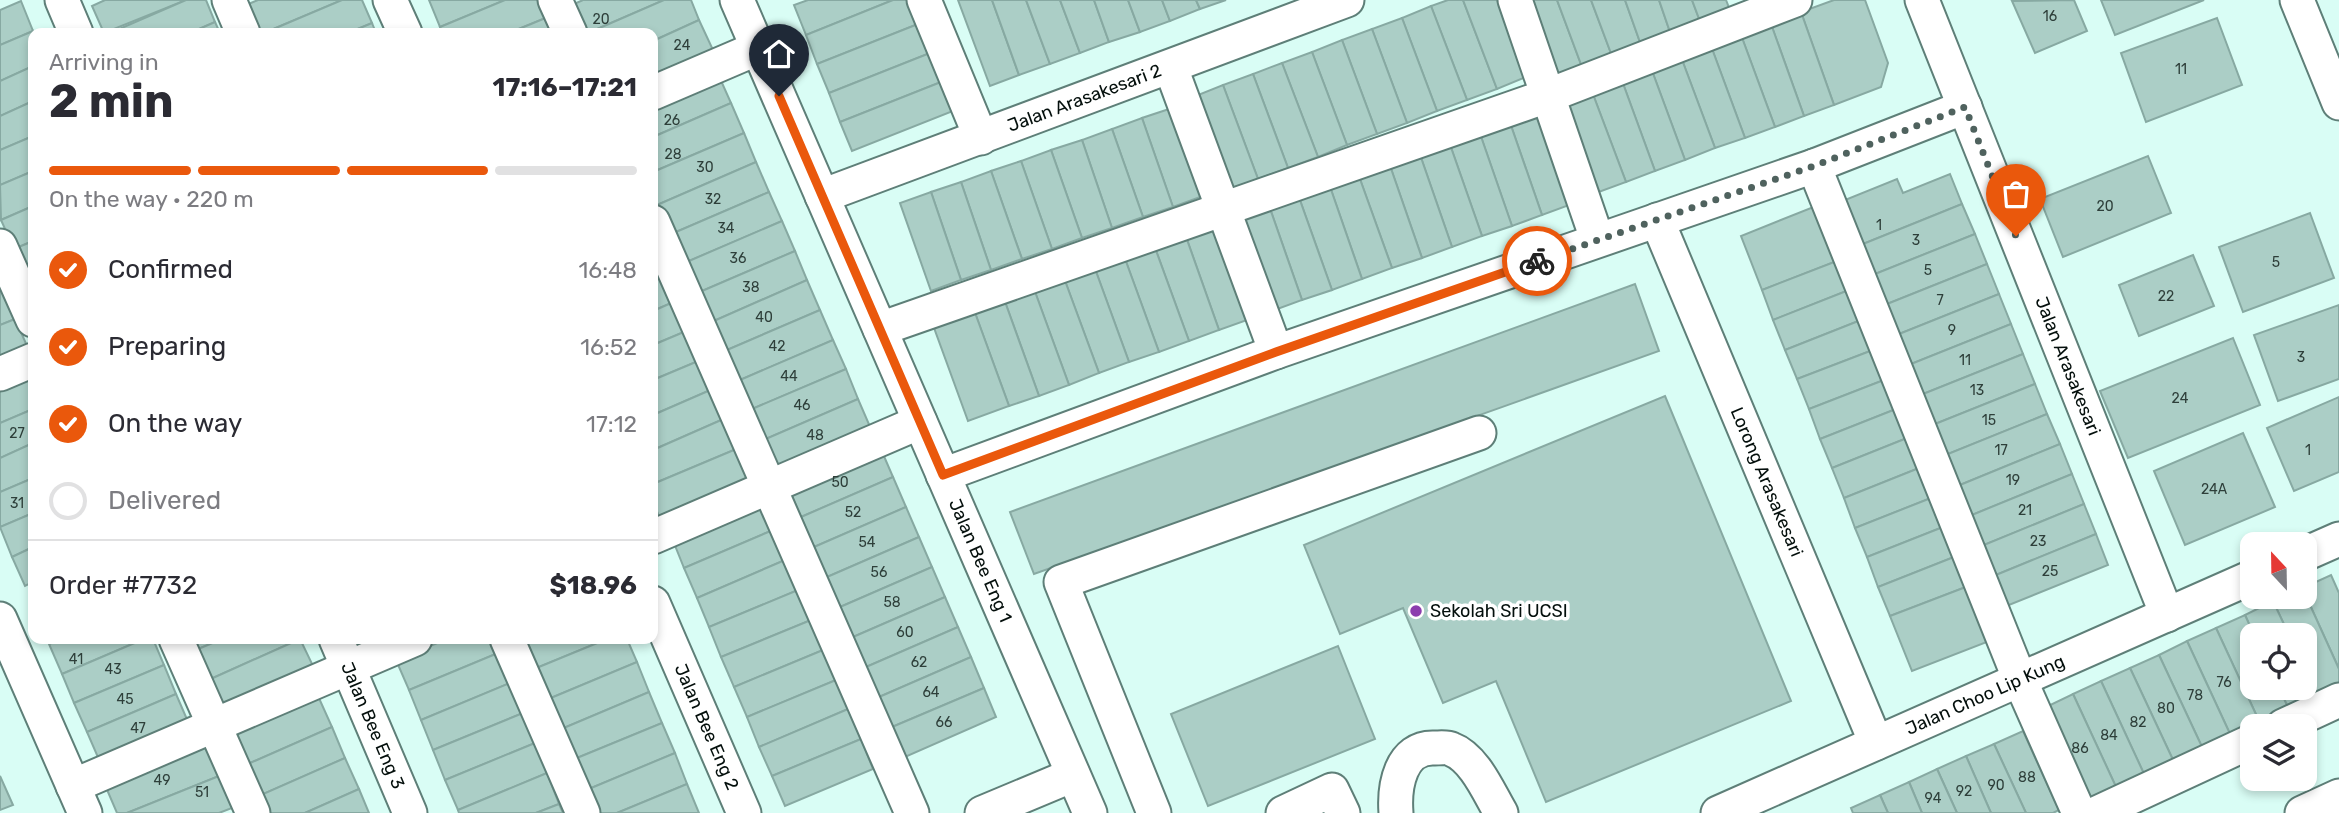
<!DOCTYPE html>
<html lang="en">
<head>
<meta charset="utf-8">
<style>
	:root { --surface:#fff; --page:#f7f7f7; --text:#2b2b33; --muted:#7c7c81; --line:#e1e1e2; --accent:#ea580c }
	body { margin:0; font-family:Rubik,sans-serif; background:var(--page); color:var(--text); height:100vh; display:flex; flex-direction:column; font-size:26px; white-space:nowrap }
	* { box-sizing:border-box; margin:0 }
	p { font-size:23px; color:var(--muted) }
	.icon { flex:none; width:38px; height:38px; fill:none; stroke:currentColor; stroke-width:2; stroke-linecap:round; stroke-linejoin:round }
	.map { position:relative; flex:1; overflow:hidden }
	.panel { position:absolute; left:28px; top:28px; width:630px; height:616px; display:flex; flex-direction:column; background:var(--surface); border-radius:14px; box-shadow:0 4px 10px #0003 }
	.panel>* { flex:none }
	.needle { width:46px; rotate:338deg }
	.tools { position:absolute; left:2240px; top:532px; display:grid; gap:14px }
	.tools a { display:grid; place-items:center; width:77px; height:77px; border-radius:14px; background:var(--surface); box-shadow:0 4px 10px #0003; font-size:35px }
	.pin { position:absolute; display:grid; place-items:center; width:60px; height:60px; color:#fff; margin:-72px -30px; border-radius:50% 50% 50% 0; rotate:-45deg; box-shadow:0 0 7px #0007 }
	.pin .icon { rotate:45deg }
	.courier { position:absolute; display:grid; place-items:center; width:70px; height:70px; margin:-35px; border:5px solid #ea580c; border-radius:50%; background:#fff; color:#222; box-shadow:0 2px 9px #0007 }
	.headline em { font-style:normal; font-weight:700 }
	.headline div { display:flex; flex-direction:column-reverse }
	.headline { display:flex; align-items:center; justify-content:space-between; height:119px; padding:0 21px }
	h1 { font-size:46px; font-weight:700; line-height:52px }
	.bar { display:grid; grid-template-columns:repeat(4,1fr); gap:10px 7px; align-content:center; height:84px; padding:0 21px }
	.bar i { height:9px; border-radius:5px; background:var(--line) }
	.bar .active { background:var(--accent) }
	.bar p { grid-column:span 4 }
	.line { display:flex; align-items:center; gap:18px; padding:0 21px; border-top:2px solid var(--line) }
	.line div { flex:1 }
	ol { padding:0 21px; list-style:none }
	li { display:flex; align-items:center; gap:21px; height:77px }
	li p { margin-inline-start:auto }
	li .icon { padding:7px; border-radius:50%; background:var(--accent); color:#fff; stroke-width:4 }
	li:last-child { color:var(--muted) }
	li i { width:38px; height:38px; border:4px solid var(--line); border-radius:50% }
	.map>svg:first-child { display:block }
</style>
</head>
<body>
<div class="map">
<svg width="2339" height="813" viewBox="0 0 2339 813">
	<rect width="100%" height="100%" fill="#d9fdf5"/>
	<!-- building -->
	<g fill="#abcec6" stroke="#87a9a2" stroke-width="2">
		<path d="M105 0H186L104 33 92 6Z"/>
		<path d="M186 0H206L215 22 190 33H110Z"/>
		<path d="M258 0H342L264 33H252L241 7Z"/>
		<path d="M342 0H362L372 23 348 33H264Z"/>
		<path d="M429 0H505L440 27Z"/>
		<path d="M505 0H541L548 17 509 33H443L440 27Z"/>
		<path d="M583 0H664L588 33 574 4Z"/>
		<path d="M664 0H691L699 20 653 41V33H588Z"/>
		<path d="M808 0H893L806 35 794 5Z"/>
		<path d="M893 0H915L923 22 817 64 806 35Z"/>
		<path d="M958 0H992L1019 75 990 86Z"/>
		<path d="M992 0H1026L1050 64 1019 75Z"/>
		<path d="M1026 0H1060L1080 53 1050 64Z"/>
		<path d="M1060 0H1094L1109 42 1080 53Z"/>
		<path d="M1094 0H1128L1140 32 1109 42Z"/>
		<path d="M1128 0H1162L1170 21 1140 32Z"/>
		<path d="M1162 0H1196L1200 9 1170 21Z"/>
		<path d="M1196 0H1226L1200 9Z"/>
		<path d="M1448 0H1463L1497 89 1467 100 1431 6Z"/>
		<path d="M1463 0H1497L1526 77 1497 89Z"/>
		<path d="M1524 0H1557L1582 67 1552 78Z"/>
		<path d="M1557 0H1591L1612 56 1582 67Z"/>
		<path d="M1591 0H1625L1641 45 1612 56Z"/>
		<path d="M1625 0H1659L1671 35 1641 45Z"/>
		<path d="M1659 0H1692L1701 24 1671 35Z"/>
		<path d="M1692 0H1726L1731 13 1701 24Z"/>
		<path d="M1834 0H1865L1888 63 1881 87 1834 105 1801 12Z"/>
		<path d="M2074 0 2087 31 2035 53 2012 1Z"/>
		<path d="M2101 0H2204L2115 35Z"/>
		<path d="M21 1 33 31 0 45V10Z"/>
		<path d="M1431 6 1467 100 1437 111 1402 18Z"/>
		<path d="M1801 12 1834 105 1804 116 1771 24Z"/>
		<path d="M548 17 555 33H509Z"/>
		<path d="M1402 18 1437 111 1407 123 1372 29Z"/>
		<path d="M2217 18 2242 85 2146 122 2121 53Z"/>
		<path d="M699 20 713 50 653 76V41Z"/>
		<path d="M215 22 220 33H190Z"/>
		<path d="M923 22 935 51 829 93 817 64Z"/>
		<path d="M372 23 376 33H348Z"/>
		<path d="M1771 24 1804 116 1775 127 1741 35Z"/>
		<path d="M1372 29 1407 123 1377 134 1342 40Z"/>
		<path d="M33 31V66L0 81V45Z"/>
		<path d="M1741 35 1775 127 1745 138 1711 46Z"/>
		<path d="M1342 40 1377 134 1347 145 1312 52Z"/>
		<path d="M1711 46 1745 138 1715 148 1681 57Z"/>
		<path d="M935 51 946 80 840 122 829 93Z"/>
		<path d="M1312 52 1347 145 1318 157 1282 63Z"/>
		<path d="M1681 57 1715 148 1685 160 1651 68Z"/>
		<path d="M1282 63 1318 157 1288 168 1253 74Z"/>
		<path d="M33 66V101L0 116V81Z"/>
		<path d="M1651 68 1685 160 1655 171 1621 78Z"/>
		<path d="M718 74 731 103 653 137V102Z"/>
		<path d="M1253 74 1288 168 1258 179 1223 85Z"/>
		<path d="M1621 78 1655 171 1626 182 1591 89Z"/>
		<path d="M946 80 958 109 852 151 840 122Z"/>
		<path d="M1223 85 1258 179 1228 190 1193 97Z"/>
		<path d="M1591 89 1626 182 1596 193 1562 100Z"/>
		<path d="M33 101V136L0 150V116Z"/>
		<path d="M731 103 744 133 653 172V137Z"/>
		<path d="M1537 104 1572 204 1542 215 1507 114Z"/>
		<path d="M1172 108 1203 196 1173 207 1142 118Z"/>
		<path d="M1507 114 1542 215 1512 226 1477 125Z"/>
		<path d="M1142 118 1173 207 1143 217 1112 129Z"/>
		<path d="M1477 125 1512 226 1482 236 1447 136Z"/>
		<path d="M1112 129 1143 217 1112 228 1082 140Z"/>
		<path d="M744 133 756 162 657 205 653 196V172Z"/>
		<path d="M33 136V171L0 185V150Z"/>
		<path d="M1447 136 1482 236 1452 247 1417 146Z"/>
		<path d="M1082 140 1112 228 1082 238 1051 150Z"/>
		<path d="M1417 146 1452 247 1422 258 1387 157Z"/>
		<path d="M1051 150 1082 238 1052 249 1021 161Z"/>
		<path d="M2148 156 2171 213 2063 257 2040 199Z"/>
		<path d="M1387 157 1422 258 1392 268 1356 168Z"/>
		<path d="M1021 161 1052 249 1022 259 991 171Z"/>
		<path d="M756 162 769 192 669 235 657 205Z"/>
		<path d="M1356 168 1392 268 1362 279 1327 178Z"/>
		<path d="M33 171V206L1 220 0 185Z"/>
		<path d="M991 171 1022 259 991 270 961 182Z"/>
		<path d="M1950 174 1962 204 1858 246 1840 202 1897 179 1903 193Z"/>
		<path d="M1327 178 1362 279 1332 290 1296 189Z"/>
		<path d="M961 182 991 270 961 280 931 192Z"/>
		<path d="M1296 189 1332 290 1302 300 1267 200Z"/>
		<path d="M769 192 782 221 682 264 669 235Z"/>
		<path d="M931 192 961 280 931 291 900 203Z"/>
		<path d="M1267 200 1302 300 1272 311 1236 210Z"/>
		<path d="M1821 204 1842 259 1762 290 1741 236Z"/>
		<path d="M1962 204 1975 234 1870 276 1858 246Z"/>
		<path d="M33 206V241L14 249 1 220Z"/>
		<path d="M2310 213 2334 278 2243 312 2219 247Z"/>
		<path d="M782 221 795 251 695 294 682 264Z"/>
		<path d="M1215 223 1250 319 1219 330 1185 234Z"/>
		<path d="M1185 234 1219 330 1189 341 1154 245Z"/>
		<path d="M1975 234 1987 264 1882 306 1870 276Z"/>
		<path d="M33 241V276L27 279 14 249Z"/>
		<path d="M1154 245 1189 341 1159 352 1124 256Z"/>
		<path d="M795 251 807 280 707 324 695 294Z"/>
		<path d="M2193 255 2214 306 2139 336 2119 285Z"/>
		<path d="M1124 256 1159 352 1129 362 1094 266Z"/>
		<path d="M1842 259 1854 288 1773 320 1762 290Z"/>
		<path d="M1987 264 1999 294 1894 336 1882 306Z"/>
		<path d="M1094 266 1129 362 1099 373 1064 278Z"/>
		<path d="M665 271 678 300 653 311V276Z"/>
		<path d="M1064 278 1099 373 1069 385 1034 289Z"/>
		<path d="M807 280 820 310 720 353 707 324Z"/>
		<path d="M1635 284 1659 351 1034 574 1010 512Z"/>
		<path d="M1854 288 1866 318 1785 350 1773 320Z"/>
		<path d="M2 289 15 319 0 325V290Z"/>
		<path d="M1034 289 1069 385 1039 396 1004 299Z"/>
		<path d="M1999 294 2011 324 1906 366 1894 336Z"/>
		<path d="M1004 299 1039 396 1009 406 974 310Z"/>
		<path d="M678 300 691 329 653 345V311Z"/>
		<path d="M2339 305V379L2278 401 2254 335Z"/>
		<path d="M820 310 833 340 733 383 720 353Z"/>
		<path d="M974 310 1009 406 968 421 933 325Z"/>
		<path d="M1866 318 1878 348 1797 379 1785 350Z"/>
		<path d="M15 319 28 348 0 360V325Z"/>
		<path d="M2011 324 2023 354 1918 396 1906 366Z"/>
		<path d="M691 329 703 359 653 380V345Z"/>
		<path d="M2233 338 2260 405 2128 458 2100 391Z"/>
		<path d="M833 340 846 369 745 412 733 383Z"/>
		<path d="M1878 348 1889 378 1809 409 1797 379Z"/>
		<path d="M2023 354 2035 384 1930 426 1918 396Z"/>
		<path d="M703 359 715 388 653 415V380Z"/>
		<path d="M846 369 858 399 759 442 745 412Z"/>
		<path d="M33 374V409L0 423V388Z"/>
		<path d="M1889 378 1901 407 1820 439 1809 409Z"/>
		<path d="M2035 384 2047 414 1943 456 1930 426Z"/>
		<path d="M715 388 728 417 653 450V415Z"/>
		<path d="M1665 396 1791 701 1546 802 1496 681 1443 703 1403 608 1340 634 1304 545Z"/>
		<path d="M2339 397V472L2294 491 2267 428Z"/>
		<path d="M858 399 871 429 771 471 759 442Z"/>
		<path d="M1901 407 1912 436 1832 468 1820 439Z"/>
		<path d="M33 409V443L0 458V423Z"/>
		<path d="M2047 414 2060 444 1955 487 1943 456Z"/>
		<path d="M728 417 741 447 653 484V450Z"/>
		<path d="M2243 433 2275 507 2185 545 2154 471Z"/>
		<path d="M1912 436 1924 466 1844 498 1832 468Z"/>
		<path d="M33 443V478L0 492V458Z"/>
		<path d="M2060 444 2072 474 1967 517 1955 487Z"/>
		<path d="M741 447 753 476 659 516 653 502V484Z"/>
		<path d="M880 447 893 477 801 517 788 487Z"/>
		<path d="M1924 466 1936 496 1855 528 1844 498Z"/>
		<path d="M2072 474 2084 504 1979 547 1967 517Z"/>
		<path d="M893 477 906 507 814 547 801 517Z"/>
		<path d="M33 478V513L0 527V492Z"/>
		<path d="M1936 496 1948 525 1867 557 1855 528Z"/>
		<path d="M760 500 773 530 684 568 672 538Z"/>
		<path d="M2084 504 2096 534 1991 577 1979 547Z"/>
		<path d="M906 507 919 537 827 577 814 547Z"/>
		<path d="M33 513V547L12 557 0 527Z"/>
		<path d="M1948 525 1959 555 1878 587 1867 557Z"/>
		<path d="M773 530 785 560 697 598 684 568Z"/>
		<path d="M2096 534 2108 565 2004 607 1991 577Z"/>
		<path d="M919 537 932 567 840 607 827 577Z"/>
		<path d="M33 547V582L25 586 12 557Z"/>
		<path d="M1959 555 1971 585 1890 616 1878 587Z"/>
		<path d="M785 560 798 590 709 627 697 598Z"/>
		<path d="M932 567 945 597 853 637 840 607Z"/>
		<path d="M2331 575 2339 593V669L2305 594V587Z"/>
		<path d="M1971 585 1992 640 1912 671 1890 616Z"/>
		<path d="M798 590 811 620 721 657 709 627Z"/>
		<path d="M2305 594 2339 669V686L2317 696 2305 669V635H2289L2273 601 2284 597H2305Z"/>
		<path d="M945 597 958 627 866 667 853 637Z"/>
		<path d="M2273 601 2289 635H2254L2245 615Z"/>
		<path d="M2245 615 2254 635 2252 688H2279L2289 709 2260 723 2216 628Z"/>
		<path d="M811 620 823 650 734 687 721 657Z"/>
		<path d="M958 627 971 657 879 697 866 667Z"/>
		<path d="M2216 628 2260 723 2231 736 2187 641Z"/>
		<path d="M62 639H144L62 674 49 644Z"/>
		<path d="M144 639H153L164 665 74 703 62 674Z"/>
		<path d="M185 639H222L191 652Z"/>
		<path d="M222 639H300L204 682 191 652Z"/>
		<path d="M300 639 314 668 217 711 204 682Z"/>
		<path d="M447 639H492L498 653 409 690 396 660Z"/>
		<path d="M521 639H607L534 669Z"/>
		<path d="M607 639H627L637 662 546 700 534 669Z"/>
		<path d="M2187 641 2231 736 2203 749 2159 655Z"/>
		<path d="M1338 646 1375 739 1208 806 1171 714Z"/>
		<path d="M823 650 836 680 747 717 734 687Z"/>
		<path d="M498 653 510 683 421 720 409 690Z"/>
		<path d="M2159 655 2203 749 2174 762 2130 668Z"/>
		<path d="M971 657 984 688 892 727 879 697Z"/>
		<path d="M637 662 649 692 559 730 546 700Z"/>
		<path d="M164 665 176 694 87 732 74 703Z"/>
		<path d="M2130 668 2174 762 2145 776 2101 681Z"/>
		<path d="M2305 669 2317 696 2289 709 2279 688H2305Z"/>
		<path d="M836 680 848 709 759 747 747 717Z"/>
		<path d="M2101 681 2145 776 2117 789 2073 694Z"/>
		<path d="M510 683 523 713 433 750 421 720Z"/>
		<path d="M984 688 996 717 905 757 892 727Z"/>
		<path d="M649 692 662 723 572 760 559 730Z"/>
		<path d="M176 694 189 724 100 762 87 732Z"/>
		<path d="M2073 694 2117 789 2088 802 2044 708Z"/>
		<path d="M318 696 332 727 241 767 227 736Z"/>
		<path d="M848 709 861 739 772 776 759 747Z"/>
		<path d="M523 713 535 743 445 780 433 750Z"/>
		<path d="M662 723 675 753 584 791 572 760Z"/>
		<path d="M332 727 345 758 254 798 241 767Z"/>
		<path d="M2023 731 2059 810 2053 813H2026L1994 744Z"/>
		<path d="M861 739 873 769 785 806 772 776Z"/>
		<path d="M535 743 547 773 458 810 445 780Z"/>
		<path d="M206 744 219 776 127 813H117L105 785Z"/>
		<path d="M1994 744 2026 813H1991L1966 756Z"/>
		<path d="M675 753 687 784 617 813H594L584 791Z"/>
		<path d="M1966 756 1991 813H1957L1937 769Z"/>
		<path d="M345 758 359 789 305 813H261L254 798Z"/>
		<path d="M1937 769 1957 813H1922L1909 782Z"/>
		<path d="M547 773 559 804 536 813H459L458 810Z"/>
		<path d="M0 776 13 805 0 810Z"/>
		<path d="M219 776 232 808 219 813H127Z"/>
		<path d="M1909 782 1922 813H1888L1880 795Z"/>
		<path d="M687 784 699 813H617Z"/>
		<path d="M359 789 369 813H305Z"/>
		<path d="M1880 795 1888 813H1853L1851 808Z"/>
		<path d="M559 804 563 813H536Z"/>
	</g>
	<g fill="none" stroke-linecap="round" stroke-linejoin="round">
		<!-- minor casing -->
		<g stroke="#5e7f78" stroke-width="37">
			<g id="minor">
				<path d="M62 0 76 33"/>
				<path d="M229 0 243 33"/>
				<path d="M390 0 405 33"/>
				<path d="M555 0 570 33"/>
				<path id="s1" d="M737 0 1090 813"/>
				<path d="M924 0 981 138"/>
				<path d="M1515 0 1597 239"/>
				<path id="s2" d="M1922 0 2167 615"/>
				<path d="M2297 0 2339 103"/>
				<path d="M1171 68 1276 352"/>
				<path d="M653 93 758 48"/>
				<path d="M1814 166 2020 680 2079 813"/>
				<path id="s3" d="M822 196 1347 0"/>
				<path id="s4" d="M1657 220 1876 743"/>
				<path d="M653 222 912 813"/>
				<path d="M0 246 33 320"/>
				<path d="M880 329 1547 96 1795 0"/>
				<path d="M0 374 33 360"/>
				<path d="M943 475 1276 352 1814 166 1965 107"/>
				<path d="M653 537 920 422"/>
				<path d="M2305 554 2339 539"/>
				<path id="s5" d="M653 603 744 813"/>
				<path d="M0 619 85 813"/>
				<path d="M176 639 253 813"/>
				<path id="s6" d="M336 639 410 813"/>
				<path d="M507 639 583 813"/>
				<path d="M2283 726 2339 700"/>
				<path d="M73 786 415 639"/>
				<path d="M982 813 1073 775"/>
				<path d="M1154 813 1061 582 1479 433"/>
				<path d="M1283 813 1332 790 1343 813"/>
				<path d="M1396 813C1394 787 1400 746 1435 748 1439 748 1447 747 1451 749 1475 758 1489 793 1501 813"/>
				<path id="s7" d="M1718 813 2252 577"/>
				<path d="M2097 813 2252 741"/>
				<path d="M2302 813 2339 796"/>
			</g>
		</g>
		<!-- minor -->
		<use href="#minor" stroke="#fff" stroke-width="33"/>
	</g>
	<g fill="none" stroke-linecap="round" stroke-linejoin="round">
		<!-- done -->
		<path stroke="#4f625e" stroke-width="7" stroke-dasharray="0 12.6" d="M1537 261 1814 166 1965 107 2016 236"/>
		<!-- route -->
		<path stroke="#ea580c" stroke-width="9" d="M779 96 943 475 1276 352 1537 261"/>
	</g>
	<!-- markers -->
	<circle fill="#8c3dae" stroke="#fff" stroke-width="2.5" cx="1416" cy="611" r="7"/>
	<g text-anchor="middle" stroke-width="7" stroke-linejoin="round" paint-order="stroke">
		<!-- number labels -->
		<g font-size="14" fill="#2e3f3a">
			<text x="2050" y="21">16</text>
			<text x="601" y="24">20</text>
			<text x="682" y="50">24</text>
			<text x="2181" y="74">11</text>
			<text x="672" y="125">26</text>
			<text x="673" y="159">28</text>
			<text x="705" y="172">30</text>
			<text x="713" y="204">32</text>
			<text x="2105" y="211">20</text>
			<text x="1879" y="230">1</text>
			<text x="726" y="233">34</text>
			<text x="1916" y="245">3</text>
			<text x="738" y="263">36</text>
			<text x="2276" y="267">5</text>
			<text x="1928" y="275">5</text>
			<text x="751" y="292">38</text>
			<text x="2166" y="301">22</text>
			<text x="1940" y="305">7</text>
			<text x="764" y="322">40</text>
			<text x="1952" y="335">9</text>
			<text x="777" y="351">42</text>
			<text x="2301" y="362">3</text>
			<text x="1965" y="365">11</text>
			<text x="789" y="381">44</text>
			<text x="1977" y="395">13</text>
			<text x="2180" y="403">24</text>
			<text x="802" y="410">46</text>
			<text x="1989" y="425">15</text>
			<text x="17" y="438">27</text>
			<text x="815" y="440">48</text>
			<text x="2001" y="455">17</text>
			<text x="2308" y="455">1</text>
			<text x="2013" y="485">19</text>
			<text x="840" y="487">50</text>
			<text x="2214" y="494">24A</text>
			<text x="17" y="508">31</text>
			<text x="2025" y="515">21</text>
			<text x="853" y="517">52</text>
			<text x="2038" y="546">23</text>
			<text x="867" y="547">54</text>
			<text x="2050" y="576">25</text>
			<text x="879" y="577">56</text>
			<text x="892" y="607">58</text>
			<text x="905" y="637">60</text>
			<text x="76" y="664">41</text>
			<text x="919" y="667">62</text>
			<text x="113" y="674">43</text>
			<text x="2224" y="687">76</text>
			<text x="931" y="697">64</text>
			<text x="2195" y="700">78</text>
			<text x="125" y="704">45</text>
			<text x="2166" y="713">80</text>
			<text x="944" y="727">66</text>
			<text x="2138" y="727">82</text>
			<text x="138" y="733">47</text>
			<text x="2109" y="740">84</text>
			<text x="2080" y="753">86</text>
			<text x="2027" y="782">88</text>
			<text x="162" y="785">49</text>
			<text x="1996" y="790">90</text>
			<text x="1964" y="796">92</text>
			<text x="202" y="797">51</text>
			<text x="1933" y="803">94</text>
		</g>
		<!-- street labels -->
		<g font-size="18" fill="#040f0c" stroke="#fff">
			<text dy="6" stroke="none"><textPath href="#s3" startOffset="280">Jalan Arasakesari 2</textPath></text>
			<text dy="6" stroke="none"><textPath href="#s2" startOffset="394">Jalan Arasakesari</textPath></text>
			<text dy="6" stroke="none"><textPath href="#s4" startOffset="284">Lorong Arasakesari</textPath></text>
			<text dy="6" stroke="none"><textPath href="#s1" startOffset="611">Jalan Bee Eng 1</textPath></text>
			<text dy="6" stroke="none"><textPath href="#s7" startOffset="292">Jalan Choo Lip Kung</textPath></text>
			<text dy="6" stroke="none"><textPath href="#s6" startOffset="94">Jalan Bee Eng 3</textPath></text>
			<text dy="6" stroke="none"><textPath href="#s5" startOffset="135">Jalan Bee Eng 2</textPath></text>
		</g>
		<!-- poi labels -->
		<g font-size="18" fill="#040f0c" stroke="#fff" text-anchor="start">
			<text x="1430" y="617">Sekolah Sri UCSI</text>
		</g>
	</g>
</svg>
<div class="tools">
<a><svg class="needle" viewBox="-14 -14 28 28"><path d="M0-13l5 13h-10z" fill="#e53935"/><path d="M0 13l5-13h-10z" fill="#7c7c81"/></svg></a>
<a><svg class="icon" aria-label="locate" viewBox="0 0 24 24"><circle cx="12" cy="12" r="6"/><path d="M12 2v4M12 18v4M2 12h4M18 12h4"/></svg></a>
<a><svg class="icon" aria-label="layers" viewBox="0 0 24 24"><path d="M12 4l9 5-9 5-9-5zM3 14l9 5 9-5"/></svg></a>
</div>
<div class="pin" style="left:2016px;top:236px;background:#ea580c"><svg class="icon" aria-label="bag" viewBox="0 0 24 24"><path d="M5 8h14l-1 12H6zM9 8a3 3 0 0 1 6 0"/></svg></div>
<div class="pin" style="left:779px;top:96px;background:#1f2937"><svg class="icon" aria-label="home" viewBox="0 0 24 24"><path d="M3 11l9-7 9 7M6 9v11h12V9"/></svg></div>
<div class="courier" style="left:1537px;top:261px"><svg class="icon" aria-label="bike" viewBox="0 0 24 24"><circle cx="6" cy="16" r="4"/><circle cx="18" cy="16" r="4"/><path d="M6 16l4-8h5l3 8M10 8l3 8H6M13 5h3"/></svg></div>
<section class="panel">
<div class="headline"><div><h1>2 min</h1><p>Arriving in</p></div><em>17:16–17:21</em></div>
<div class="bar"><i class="active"></i><i class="active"></i><i class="active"></i><i></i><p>On the way · 220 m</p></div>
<ol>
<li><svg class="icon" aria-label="check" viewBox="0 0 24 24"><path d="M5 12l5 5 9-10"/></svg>Confirmed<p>16:48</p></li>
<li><svg class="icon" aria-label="check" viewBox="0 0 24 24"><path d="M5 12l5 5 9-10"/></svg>Preparing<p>16:52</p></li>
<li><svg class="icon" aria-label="check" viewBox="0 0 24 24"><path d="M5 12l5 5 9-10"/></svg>On the way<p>17:12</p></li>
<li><i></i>Delivered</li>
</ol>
<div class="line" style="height:91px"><div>Order #7732</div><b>$18.96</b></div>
</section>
</div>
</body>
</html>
